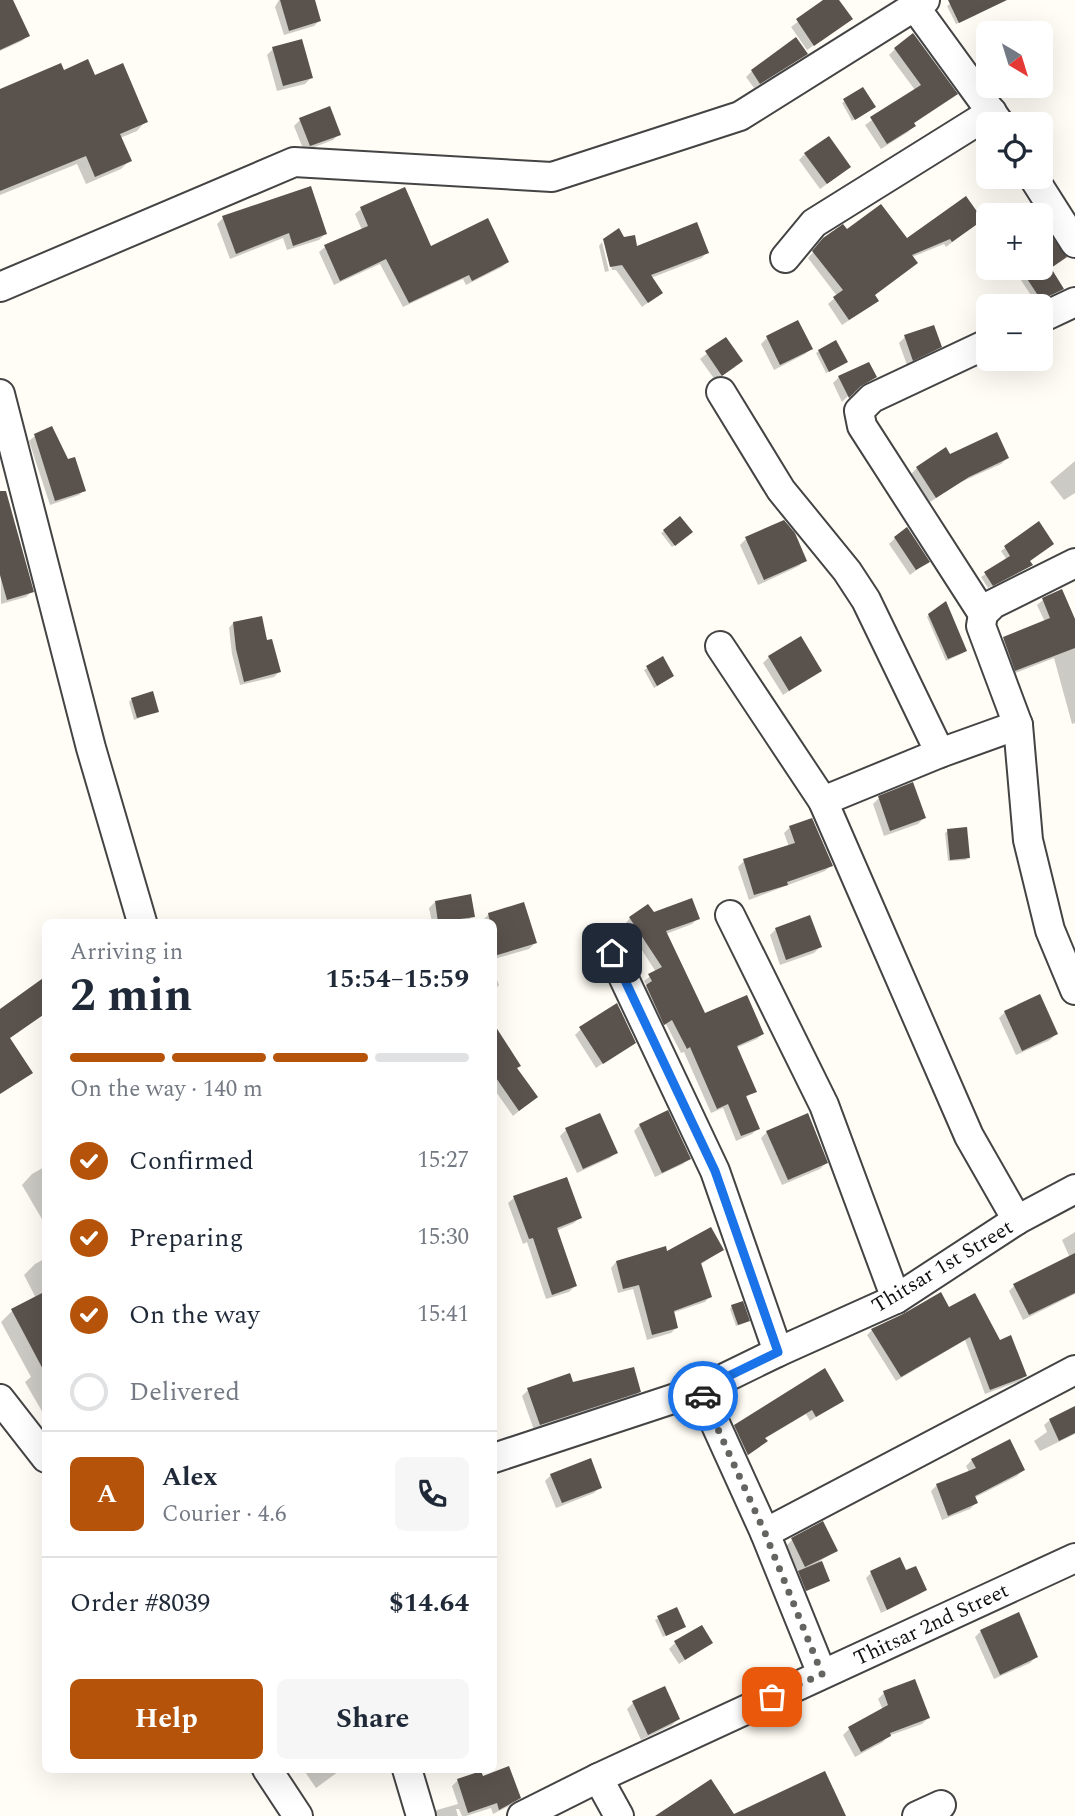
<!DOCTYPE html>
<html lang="en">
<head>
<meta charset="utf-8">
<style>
	:root { --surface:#fff; --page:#f6f6f7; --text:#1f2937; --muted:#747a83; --line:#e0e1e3; --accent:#b45309 }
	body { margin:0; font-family:Spectral,serif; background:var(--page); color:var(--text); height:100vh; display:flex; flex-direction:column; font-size:26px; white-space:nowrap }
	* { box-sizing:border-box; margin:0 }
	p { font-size:23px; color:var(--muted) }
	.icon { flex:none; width:38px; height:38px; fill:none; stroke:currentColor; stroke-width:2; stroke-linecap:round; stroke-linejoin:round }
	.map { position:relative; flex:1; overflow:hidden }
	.side { position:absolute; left:42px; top:919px; width:455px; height:854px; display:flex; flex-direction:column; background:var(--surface); border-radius:10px; box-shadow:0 7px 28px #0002 }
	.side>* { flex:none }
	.needle { width:46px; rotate:142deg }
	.fabs { position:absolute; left:976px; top:21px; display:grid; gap:14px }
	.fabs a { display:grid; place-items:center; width:77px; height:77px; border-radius:10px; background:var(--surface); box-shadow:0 7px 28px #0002; font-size:35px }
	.pin { position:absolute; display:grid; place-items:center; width:60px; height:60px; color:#fff; margin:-30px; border-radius:14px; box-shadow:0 4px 10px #0006 }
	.courier { position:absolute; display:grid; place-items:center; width:70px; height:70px; margin:-35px; border:5px solid #1a73e8; border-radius:50%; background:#fff; color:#222; box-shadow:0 2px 9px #0007 }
	.summary em { font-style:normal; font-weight:700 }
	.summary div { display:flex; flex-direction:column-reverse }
	.summary { display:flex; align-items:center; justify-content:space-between; height:119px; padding:0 28px }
	h1 { font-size:46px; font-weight:700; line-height:52px }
	.bar { display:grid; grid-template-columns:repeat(4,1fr); gap:10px 7px; align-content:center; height:84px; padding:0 28px }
	.bar i { height:9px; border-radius:5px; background:var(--line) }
	.bar .active { background:var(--accent) }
	.bar p { grid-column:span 4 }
	.line { display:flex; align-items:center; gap:18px; padding:0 28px; border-top:2px solid var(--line) }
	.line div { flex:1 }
	.round { display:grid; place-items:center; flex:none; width:74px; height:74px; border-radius:10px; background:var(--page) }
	ol { padding:0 28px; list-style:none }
	li { display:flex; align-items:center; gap:21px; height:77px }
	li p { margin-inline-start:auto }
	li .icon { padding:7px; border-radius:50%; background:var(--accent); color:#fff; stroke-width:4 }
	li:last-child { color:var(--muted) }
	li i { width:38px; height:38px; border:4px solid var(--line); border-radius:50% }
	.button { display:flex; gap:14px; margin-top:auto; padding:14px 28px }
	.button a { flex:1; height:80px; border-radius:10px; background:var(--accent); color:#fff; font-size:28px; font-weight:700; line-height:80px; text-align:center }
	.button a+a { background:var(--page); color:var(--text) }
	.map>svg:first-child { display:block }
</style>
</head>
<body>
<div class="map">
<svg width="1075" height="1816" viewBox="0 0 1075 1816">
	<rect width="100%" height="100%" fill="#fffdf5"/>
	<!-- shadow -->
	<g fill="#0003">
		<path d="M8 0H11L28 35 22 41 0 51V4Z"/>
		<path d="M279 0H312L319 21 314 26 284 35 275 7Z"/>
		<path d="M826 0H837L844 24 807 50 791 27Z"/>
		<path d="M956 0H973L976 15 956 24 947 6Z"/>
		<path d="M273 49 311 78 305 84 277 91 267 55Z"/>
		<path d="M895 49 955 94 913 124 914 126 908 132 881 149 865 125 915 90 889 55Z"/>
		<path d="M806 54 754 88 746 77 752 71Z"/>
		<path d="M63 73 94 78 145 122 137 131 120 138 130 160 121 169 86 184 77 164 0 195V91Z"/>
		<path d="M863 89 871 109 852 121 842 103Z"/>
		<path d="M300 120 339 134 333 140 304 151 294 126Z"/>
		<path d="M805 154 843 172 820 189 799 160Z"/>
		<path d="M404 189 430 249 507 262 502 267 466 285 463 279 403 307 380 264 334 285 319 252 325 247 362 230 355 214 361 209Z"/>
		<path d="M223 218 325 234 319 240 287 250 283 238 230 259 217 224Z"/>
		<path d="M981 220 946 247 944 244 912 257 874 296 877 300 871 306 842 325 828 304 837 296 808 258 830 234 847 232 907 241Z"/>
		<path d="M605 240 635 249 707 252 702 258 651 278 661 293 642 307 616 270H612Z"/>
		<path d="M602 242 609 271 605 272 599 246Z"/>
		<path d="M1013 268H1051L1062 288 1036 303Z"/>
		<path d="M905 337 940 346 933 353 907 365 899 343Z"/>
		<path d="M767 338 811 349 805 354 774 370 761 344Z"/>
		<path d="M725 339 735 367 715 380 700 359Z"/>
		<path d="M819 351 844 364 826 373 816 353Z"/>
		<path d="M839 377H874L852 392 842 402 833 383Z"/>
		<path d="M35 436 84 490 79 495 50 505 29 441Z"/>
		<path d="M949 457 1007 458 1001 464 961 482 930 502 911 474 917 468Z"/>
		<path d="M1075 461V493L1064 500 1050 482Z"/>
		<path d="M0 516 32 591 26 597 1 604Z"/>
		<path d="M1032 528 1029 562 1031 565 988 588 981 577 1007 560 1001 551Z"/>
		<path d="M664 531 688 535 672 547 661 533Z"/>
		<path d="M895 538 927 562 910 575 889 544Z"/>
		<path d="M746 539 805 560 799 566 758 585 740 545Z"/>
		<path d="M1043 600 1075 624V723L1072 724 1054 658 1010 675 998 644 1004 639 1045 622 1037 605Z"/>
		<path d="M929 615 965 650 963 653 946 661 927 617Z"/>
		<path d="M233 623 265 643 279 672 274 677 240 685 232 654 229 628Z"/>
		<path d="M769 657 819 671 783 695 763 663Z"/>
		<path d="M662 659 670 678 654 688 644 670Z"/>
		<path d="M132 699 157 711 134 720 129 702Z"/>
		<path d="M879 798 924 818 918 824 884 836 873 804Z"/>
		<path d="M790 827 831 865 825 871 749 900 738 867 744 861 789 847 784 833Z"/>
		<path d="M948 831 968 857 966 860 948 861 945 833Z"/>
		<path d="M435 902 473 916 466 922H432L429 908Z"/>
		<path d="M489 914 535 943 529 949 494 959V922H483V920Z"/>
		<path d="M653 914 698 918 692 924 666 934 705 1015 762 1034 757 1039 736 1048 755 1091 745 1098 758 1128 752 1134 736 1141 723 1108 711 1113 684 1052 681 1053 666 1024 659 1029 641 992 647 986 644 981 656 972 625 924 630 918Z"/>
		<path d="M776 929 820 947 814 953 780 965 770 935Z"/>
		<path d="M494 972 499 985 494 991Z"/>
		<path d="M1005 1012 1056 1034 1050 1040 1016 1055 999 1018Z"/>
		<path d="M581 1029 634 1042 596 1068 575 1035Z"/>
		<path d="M503 1042 516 1069 536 1097 513 1116 494 1089V1048Z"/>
		<path d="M599 1115 616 1152 610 1158 577 1173 560 1136 566 1130Z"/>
		<path d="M640 1125 689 1158 683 1164 655 1177 634 1131Z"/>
		<path d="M767 1132 826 1163 820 1169 782 1185 761 1138Z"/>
		<path d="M46 1166V1226L22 1185 32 1174Z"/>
		<path d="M514 1198 580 1217 574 1223 556 1231 575 1286 569 1292 546 1299 527 1242 523 1244 508 1203Z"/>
		<path d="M1075 1232V1294L1023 1320 1009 1291 1014 1286 1070 1258 1062 1240Z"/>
		<path d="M722 1250 700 1265 710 1296 705 1302 672 1313 676 1328 671 1333 647 1340 633 1289 618 1293 611 1268 616 1262Z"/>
		<path d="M46 1258V1412L43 1413 25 1382 31 1377 1 1322 12 1311 36 1298 24 1275 35 1264Z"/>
		<path d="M732 1306 748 1321 745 1323 736 1326 730 1309Z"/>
		<path d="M949 1309 999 1342 1025 1376 1020 1381 985 1394 965 1340 896 1381 867 1335 872 1330Z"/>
		<path d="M572 1385 639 1392 633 1398 534 1430 522 1396 528 1390Z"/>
		<path d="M842 1400 810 1421 806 1414 764 1439 760 1447 742 1459 730 1431 735 1426Z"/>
		<path d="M1075 1414V1434L1040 1451 1034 1441 1047 1432 1044 1425 1050 1420Z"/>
		<path d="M972 1460 1023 1470 1017 1476 974 1498 976 1503 970 1509 942 1520 931 1491 937 1485 969 1472 966 1466Z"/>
		<path d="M551 1475 600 1487 594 1493 556 1508 545 1481Z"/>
		<path d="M792 1540 836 1551 820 1561 828 1580 826 1583 804 1592 797 1575 799 1573 786 1546Z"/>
		<path d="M871 1573H905L925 1589 920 1594 881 1613 866 1578Z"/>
		<path d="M676 1609 681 1629 663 1637 655 1620Z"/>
		<path d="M981 1631 1036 1657 1030 1663 994 1679 975 1637Z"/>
		<path d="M675 1643H711L679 1664 669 1649Z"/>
		<path d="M664 1688 678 1719 672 1725 641 1740 627 1709 633 1703Z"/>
		<path d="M884 1693 928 1718 922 1724 888 1736 883 1742 855 1757 843 1735 849 1729 883 1710 878 1699Z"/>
		<path d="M303 1769H342L316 1788Z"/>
		<path d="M482 1778 519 1798 513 1804 493 1814 491 1808 466 1816H462L459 1809H456L458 1816H431L437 1810 458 1804 452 1786 458 1780Z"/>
	</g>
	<!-- building -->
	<g fill="#5a524d">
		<path d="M0 0H13L30 36 0 50Z"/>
		<path d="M280 0H315L321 21 289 31Z"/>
		<path d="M823 0H839L853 19 814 46 796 19Z"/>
		<path d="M948 0H1007L959 23Z"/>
		<path d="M913 33 958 94 914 123 916 126 887 144 870 117 921 85 894 48Z"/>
		<path d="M796 37 808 54 760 84 751 70Z"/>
		<path d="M302 39 313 78 283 86 272 47Z"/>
		<path d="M88 59 95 75 123 63 148 122 120 134 132 161 95 177 86 156 0 191V89L61 63 64 70Z"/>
		<path d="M863 87 876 107 855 120 843 99Z"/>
		<path d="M330 106 341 135 310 146 299 118Z"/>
		<path d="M829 136 851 167 827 184 804 153Z"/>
		<path d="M311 186 327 234 293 246 289 233 236 254 222 216Z"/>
		<path d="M405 187 431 246 488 218 509 262 472 281 469 275 409 303 386 259 340 281 324 245 368 226 360 207Z"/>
		<path d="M966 196 983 220 952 242 950 239 912 255 918 263 875 295 879 301 849 320 833 297 843 290 812 251 823 238 843 224 847 229 881 204 907 238Z"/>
		<path d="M697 222 709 253 651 275 663 293 648 303 622 265 610 267 603 239 619 228 624 237 635 235 637 246Z"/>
		<path d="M1050 234 1067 257 1051 268 1064 289 1041 300 1020 268H1041V240Z"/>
		<path d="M798 320 813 349 780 365 766 336Z"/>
		<path d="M934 325 942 347 913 361 904 335Z"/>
		<path d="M726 337 743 361 722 376 705 351Z"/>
		<path d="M836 340 848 362 829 372 818 350Z"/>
		<path d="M869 362 877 377 861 386 849 398 838 376Z"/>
		<path d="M52 426 68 459 75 457 86 491 55 501 34 434Z"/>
		<path d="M997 432 1009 458 969 477 936 498 916 467 946 447 950 454Z"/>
		<path d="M0 491H6L34 592 7 600 0 575Z"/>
		<path d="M680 516 693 532 675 546 663 530Z"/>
		<path d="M784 520 795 533 807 561 764 580 745 537Z"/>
		<path d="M1039 521 1054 544 1030 561 1033 565 993 586 984 572 1010 556 1004 546Z"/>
		<path d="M907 527 930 562 916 570 894 537Z"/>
		<path d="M1062 589 1075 619V648L1015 671 1003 637 1050 618 1042 598Z"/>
		<path d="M946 601 967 651 948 659 928 614Z"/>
		<path d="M262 616 267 640 272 639 281 672 244 682 236 649 233 622Z"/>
		<path d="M801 636 822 671 789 691 768 656Z"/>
		<path d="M663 656 674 676 657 686 646 666Z"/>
		<path d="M153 691 159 712 137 718 131 698Z"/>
		<path d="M913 782 926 818 890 831 878 796Z"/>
		<path d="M812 818 833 866 787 882 788 885 754 895 743 859 795 843 789 826Z"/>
		<path d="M967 827 970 858 950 860 947 829Z"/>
		<path d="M471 894 475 917 438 922 435 901Z"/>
		<path d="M692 898 700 919 666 931 705 1013 747 995 764 1034 737 1046 757 1092 746 1096 760 1129 741 1136 728 1104 717 1109 690 1047 687 1049 672 1020 664 1025 646 985 652 981 648 974 662 967 629 917 648 904 654 912Z"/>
		<path d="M524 902 537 943 494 956V922H490L488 913Z"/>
		<path d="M810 915 822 947 786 960 775 928Z"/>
		<path d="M46 976V1013L10 1038 33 1073 0 1094V1009Z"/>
		<path d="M1040 994 1058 1034 1022 1051 1004 1011Z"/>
		<path d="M617 1003 636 1043 603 1064 579 1027Z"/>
		<path d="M494 1024 521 1066 517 1068 538 1097 519 1111 494 1075Z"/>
		<path d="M668 1110 691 1159 662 1173 639 1124Z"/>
		<path d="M600 1113 618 1153 583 1169 565 1128Z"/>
		<path d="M808 1113 828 1163 788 1180 766 1131Z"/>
		<path d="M567 1177 582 1218 557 1228 577 1286 552 1295 533 1238 529 1239 513 1196Z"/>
		<path d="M711 1227 724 1250 701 1263 712 1297 674 1311 678 1328 652 1335 639 1285 623 1289 616 1261 666 1246 667 1251Z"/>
		<path d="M1075 1253V1293L1029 1315 1013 1284Z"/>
		<path d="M46 1291V1375L11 1309Z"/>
		<path d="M941 1292 949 1307 975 1293 1000 1340 1011 1335 1027 1376 990 1390 970 1337 901 1377 871 1329 903 1314Z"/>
		<path d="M743 1301 750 1321 738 1325 731 1305Z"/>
		<path d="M634 1367 641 1392 540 1425 527 1388 570 1373 573 1382Z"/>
		<path d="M825 1368 844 1401 816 1417 812 1410 765 1438 768 1441 748 1455 734 1425Z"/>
		<path d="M1075 1406V1433L1059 1441 1049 1419Z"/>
		<path d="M1010 1439 1025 1470 975 1496 978 1503 948 1516 936 1484 976 1468 971 1459Z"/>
		<path d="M591 1458 602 1488 562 1503 550 1474Z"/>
		<path d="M823 1521 838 1551 805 1567 791 1538Z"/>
		<path d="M900 1557 906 1570 916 1566 927 1590 887 1610 870 1571Z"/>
		<path d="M822 1561 830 1581 806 1591 798 1571Z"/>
		<path d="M677 1607 686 1627 666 1636 657 1616Z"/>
		<path d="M1019 1612 1038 1657 1000 1675 980 1630Z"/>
		<path d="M702 1625 713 1643 685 1660 674 1641Z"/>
		<path d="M915 1679 930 1718 890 1733 891 1736 861 1752 848 1727 888 1705 883 1691Z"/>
		<path d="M665 1686 680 1719 648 1735 632 1701Z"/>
		<path d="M509 1766 521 1798 499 1810 497 1803 468 1813 457 1779 481 1771 483 1776Z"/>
		<path d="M825 1771 846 1816H655L711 1779 734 1814Z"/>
	</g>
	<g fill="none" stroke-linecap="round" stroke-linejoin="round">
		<!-- minor casing -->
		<g stroke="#444" stroke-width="32">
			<g id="minor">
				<path d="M915 7 1000 124"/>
				<path d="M1033 177 1075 243"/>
				<path d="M785 258 814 223 992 112"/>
				<path d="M0 287 294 162 552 177 740 116 925 0"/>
				<path d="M1041 318 1075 302"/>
				<path d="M721 392 781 490 847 571 866 600 940 753"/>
				<path d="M0 394 91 748 142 922"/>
				<path d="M1075 563 993 604 983 614 981 626 1018 725 1028 840 1050 930 1075 990"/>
				<path d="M983 614 862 426 859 411 872 398 989 343"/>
				<path d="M720 646 823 801 969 1136 1017 1220"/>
				<path d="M823 801 940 753 1018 725"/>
				<path d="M730 915 824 1105 896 1299"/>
				<path d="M612 953 715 1171 778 1352"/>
				<path d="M700 1390 765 1533 822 1674"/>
				<path d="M0 1399 46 1458"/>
				<path d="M494 1458 700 1390 778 1352 896 1299 1017 1220 1075 1189"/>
				<path d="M765 1533 1075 1370"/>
				<path d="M267 1769 298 1816"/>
				<path d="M407 1769 421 1816"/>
				<path d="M598 1778 619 1816"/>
				<path d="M522 1816 598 1778 1075 1558"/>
				<path d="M917 1816 941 1805"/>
			</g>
		</g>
		<!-- minor -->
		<use href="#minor" stroke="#fff" stroke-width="28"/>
	</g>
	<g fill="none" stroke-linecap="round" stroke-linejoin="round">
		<!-- done -->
		<path stroke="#646461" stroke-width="7" stroke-dasharray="0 12.6" d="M703 1396 765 1533 822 1674 772 1697"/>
		<!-- route -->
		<path stroke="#1a73e8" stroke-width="9" d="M612 953 715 1171 778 1352 700 1390 703 1396"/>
	</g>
	<g text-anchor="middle" stroke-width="7" stroke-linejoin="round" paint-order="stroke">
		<!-- street labels -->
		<g font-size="21" fill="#111" stroke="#fff">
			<text transform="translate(942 1266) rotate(-31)" y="7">Thitsar 1st Street</text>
			<text transform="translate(931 1624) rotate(-25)" y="7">Thitsar 2nd Street</text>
		</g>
	</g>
</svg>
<div class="fabs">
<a><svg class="needle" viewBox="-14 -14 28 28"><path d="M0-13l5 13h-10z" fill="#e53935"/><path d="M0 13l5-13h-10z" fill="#747a83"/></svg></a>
<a><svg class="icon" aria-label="locate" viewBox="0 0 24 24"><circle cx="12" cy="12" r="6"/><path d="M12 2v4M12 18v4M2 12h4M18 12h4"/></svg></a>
<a>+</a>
<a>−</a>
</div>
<div class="pin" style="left:772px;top:1697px;background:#ea580c"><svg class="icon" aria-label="bag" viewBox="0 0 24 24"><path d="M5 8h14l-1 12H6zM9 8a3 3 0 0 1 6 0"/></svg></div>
<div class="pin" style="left:612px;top:953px;background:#1f2937"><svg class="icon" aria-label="home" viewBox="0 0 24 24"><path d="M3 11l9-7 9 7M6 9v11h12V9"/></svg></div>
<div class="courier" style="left:703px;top:1396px"><svg class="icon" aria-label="car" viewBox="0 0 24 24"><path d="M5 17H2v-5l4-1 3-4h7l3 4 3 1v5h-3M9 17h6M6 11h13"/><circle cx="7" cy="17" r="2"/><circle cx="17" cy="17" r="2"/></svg></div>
<section class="side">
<div class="summary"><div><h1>2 min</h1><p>Arriving in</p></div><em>15:54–15:59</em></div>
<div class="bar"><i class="active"></i><i class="active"></i><i class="active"></i><i></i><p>On the way · 140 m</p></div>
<ol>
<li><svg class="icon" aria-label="check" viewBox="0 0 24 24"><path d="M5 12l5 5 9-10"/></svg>Confirmed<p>15:27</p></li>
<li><svg class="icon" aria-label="check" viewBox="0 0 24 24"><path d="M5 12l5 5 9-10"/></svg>Preparing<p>15:30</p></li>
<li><svg class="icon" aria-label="check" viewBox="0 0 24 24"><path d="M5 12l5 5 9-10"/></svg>On the way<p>15:41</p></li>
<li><i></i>Delivered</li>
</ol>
<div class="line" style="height:126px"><b class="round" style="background:var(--accent);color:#fff">A</b><div><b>Alex</b><p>Courier · 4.6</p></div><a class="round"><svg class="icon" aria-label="phone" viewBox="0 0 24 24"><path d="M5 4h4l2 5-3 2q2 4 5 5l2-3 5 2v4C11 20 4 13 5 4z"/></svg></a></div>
<div class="line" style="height:91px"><div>Order #8039</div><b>$14.64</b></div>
<div class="button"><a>Help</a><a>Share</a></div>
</section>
</div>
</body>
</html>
